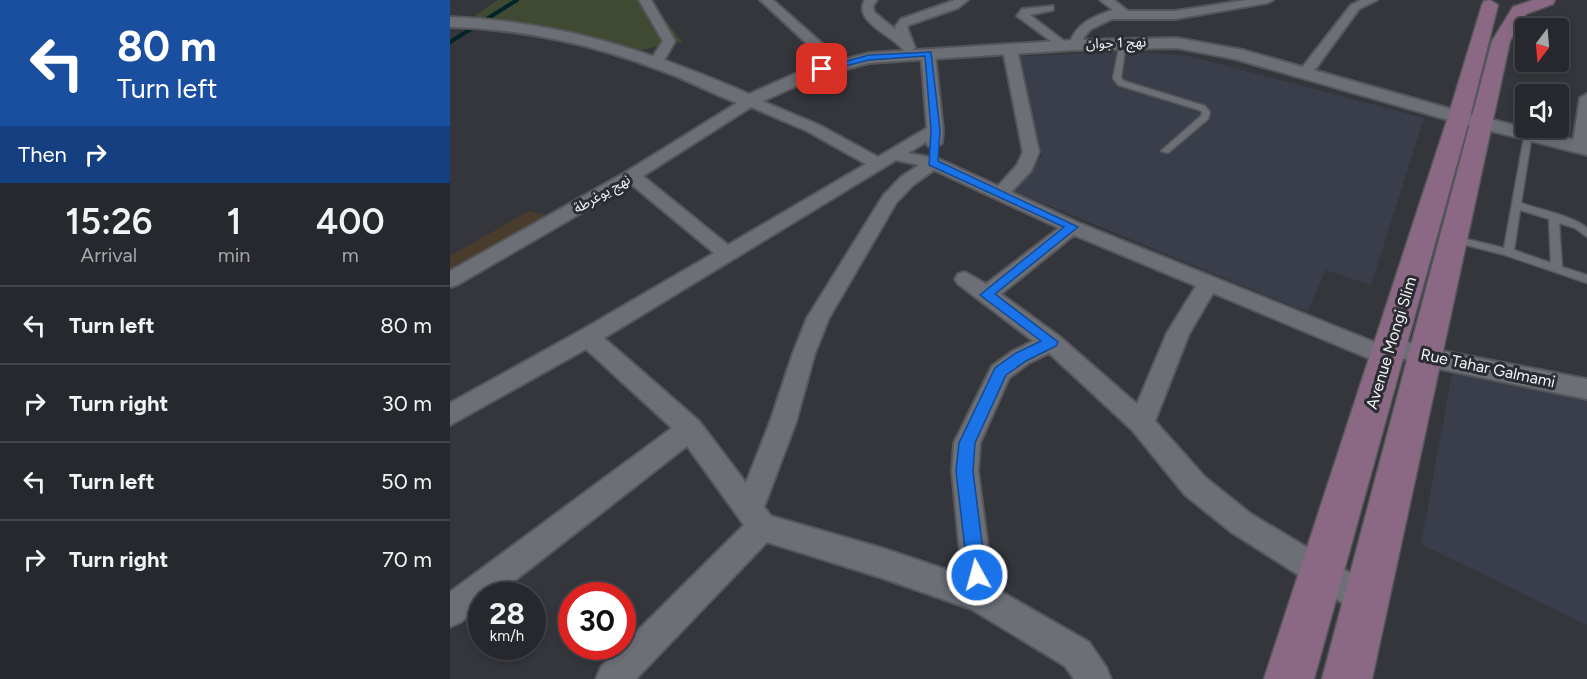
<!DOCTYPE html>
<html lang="en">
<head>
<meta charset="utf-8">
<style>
  body { margin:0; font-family:Figtree,"Noto Sans Arabic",sans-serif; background:#2f3035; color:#f1f3f6; height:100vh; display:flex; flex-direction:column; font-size:22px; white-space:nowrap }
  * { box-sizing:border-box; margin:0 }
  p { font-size:20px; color:#a4a6aa }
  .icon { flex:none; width:33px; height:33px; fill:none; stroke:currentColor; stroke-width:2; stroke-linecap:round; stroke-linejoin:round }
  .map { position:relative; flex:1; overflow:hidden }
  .drawer { display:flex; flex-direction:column; background:#27282d; width:450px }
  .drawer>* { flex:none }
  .banner { background:#1a4fa0; color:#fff; overflow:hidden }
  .needle { width:39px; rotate:196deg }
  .fabs { position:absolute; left:1065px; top:18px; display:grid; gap:12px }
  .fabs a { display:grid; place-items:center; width:54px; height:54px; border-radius:6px; background:#27282d; box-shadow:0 3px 9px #0003,0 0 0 2px #434449; font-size:30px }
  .speed { position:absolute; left:18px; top:582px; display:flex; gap:12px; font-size:30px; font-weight:700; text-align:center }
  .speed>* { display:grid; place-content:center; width:78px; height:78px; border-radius:50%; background:#27282d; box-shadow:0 3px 9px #0003,0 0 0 2px #434449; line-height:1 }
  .speed small { font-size:15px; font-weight:400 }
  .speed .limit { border:9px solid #d22; background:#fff; color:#111 }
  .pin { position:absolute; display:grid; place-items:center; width:51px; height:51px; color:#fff; margin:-26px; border-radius:12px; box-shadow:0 3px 9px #0006 }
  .me { position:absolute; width:66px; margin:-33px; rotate:353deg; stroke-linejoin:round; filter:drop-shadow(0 0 4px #0008) }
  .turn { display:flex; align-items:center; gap:21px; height:126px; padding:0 18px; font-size:27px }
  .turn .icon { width:78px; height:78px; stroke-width:2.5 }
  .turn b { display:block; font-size:42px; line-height:51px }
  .then { display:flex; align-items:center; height:57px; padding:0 18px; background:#0003; gap:12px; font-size:22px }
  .eta { display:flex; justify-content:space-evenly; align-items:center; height:102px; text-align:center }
  .eta b { font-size:36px; font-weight:600; line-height:42px }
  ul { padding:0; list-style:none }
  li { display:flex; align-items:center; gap:18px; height:78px; padding:0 18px; border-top:2px solid #434449 }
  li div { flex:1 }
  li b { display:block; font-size:22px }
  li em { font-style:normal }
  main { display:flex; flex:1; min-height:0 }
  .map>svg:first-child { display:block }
</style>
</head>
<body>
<main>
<section class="drawer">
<div class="banner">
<div class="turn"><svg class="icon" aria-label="left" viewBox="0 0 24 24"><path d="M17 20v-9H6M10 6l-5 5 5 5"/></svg><div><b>80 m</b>Turn left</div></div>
<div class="then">Then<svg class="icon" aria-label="right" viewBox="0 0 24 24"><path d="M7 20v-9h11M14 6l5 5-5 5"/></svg></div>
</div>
<div class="eta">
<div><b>15:26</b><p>Arrival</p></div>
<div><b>1</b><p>min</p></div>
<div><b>400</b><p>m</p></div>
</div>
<ul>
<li><svg class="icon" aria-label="left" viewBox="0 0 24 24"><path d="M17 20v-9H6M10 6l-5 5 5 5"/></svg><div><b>Turn left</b></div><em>80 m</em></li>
<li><svg class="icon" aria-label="right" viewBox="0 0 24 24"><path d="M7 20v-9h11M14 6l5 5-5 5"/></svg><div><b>Turn right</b></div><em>30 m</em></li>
<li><svg class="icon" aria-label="left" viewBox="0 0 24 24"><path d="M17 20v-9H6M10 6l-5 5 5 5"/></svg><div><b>Turn left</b></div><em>50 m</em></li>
<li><svg class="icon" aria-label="right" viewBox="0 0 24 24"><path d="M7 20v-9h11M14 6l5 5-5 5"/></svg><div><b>Turn right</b></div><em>70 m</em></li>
</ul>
</section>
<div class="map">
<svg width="1137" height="679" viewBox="0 0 1137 679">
  <rect width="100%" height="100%" fill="#34363c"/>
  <polygon fill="#493c2d" points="79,211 105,218 0,280 0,256"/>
  <g fill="#393e4a">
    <polygon points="675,51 739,56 974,118 921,285 876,270 857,312 554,187 593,156 561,57"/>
    <polygon points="1002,373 1137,400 1137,625 971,544"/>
  </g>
  <polygon fill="#404a33" points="48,0 200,0 232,42 190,50 74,22 20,19"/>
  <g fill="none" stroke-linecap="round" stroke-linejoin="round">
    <polyline stroke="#00232a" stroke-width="4" points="0,42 67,0"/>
    <defs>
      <g id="service">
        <polygon points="673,41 676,43 671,78 674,81 755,106 760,112 758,119 718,153 711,151 751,116 752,112 749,110 668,85 663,78 670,43"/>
        <path d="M1075,132L1082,134L1071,203C1088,209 1126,217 1137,228V237L1125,228L1109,223L1112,267L1137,275V283L1055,255L1000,241L999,239L1004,236L1054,248ZM1070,210L1099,219L1101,263L1064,250Z"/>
      </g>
      <g id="minor">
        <polygon points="189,0 201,0 225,41 212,64 202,64 200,61 213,41"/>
        <polygon points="310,0 323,0 392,61 394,64 392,67 382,67"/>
        <path d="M415,0H427L423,6L424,12L446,30L445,27L451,19L505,0H518L508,8L459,25L457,27L465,48L459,52L454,51C445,36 402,22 415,0Z"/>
        <path d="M650,0H664L678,11H725L796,0H823L817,3L725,19H662L641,29L634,37L630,48L625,49L619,46L613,50L567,16L572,9L603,6V10L580,15L619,45C626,23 643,17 663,10Z"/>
        <polygon points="911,0 927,0 909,9 861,75 851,75 849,72 851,69 901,5"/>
        <path d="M560,46L567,50L589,152L581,171L561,192L629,223L929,344L932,339L940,337L977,348L1137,379V399L976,366L948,357L945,363L937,366L763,293L739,334L705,421L755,477L801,514L927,589L932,600L927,611L916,616L905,611L781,532L735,495L682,430L599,353L579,363L559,378L530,443L528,471L543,587L639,642L656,667L661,679H624L615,666L521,609L432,578L317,542L186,679H146L151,667L294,525L237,446L45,596H32V606L11,622L0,627V592L222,428L136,349L0,425V403L130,331L264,253L181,184L7,285L0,287V271L176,172L295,98H305L369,125L428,157L477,128L471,54L478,50L485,54L493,130L492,143L484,148L478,146L476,142L458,153L489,159L548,186L567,165L573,152L553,50ZM301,107L357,131L416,164L278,245L193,176ZM446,160L469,165L451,177L433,196L357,318L343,353L320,422L296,483L249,421L154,338ZM484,170L609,228L536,284L515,272L508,274L505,279L508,284L583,341L563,351L542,366L504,443L502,471L512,575L432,548L321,516L314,507L346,422L365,353L379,318L446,203L463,185ZM624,235L746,286L717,333L687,404L609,336L551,294Z"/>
        <polygon points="1137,94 1137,149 1130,152 1122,147 1130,98"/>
      </g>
      <path id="tertiary" d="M0,17C108,21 201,51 299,94L351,71L419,53L625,40L727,38L793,50L1015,113L1137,143V155L1002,121L785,59L727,48L625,50L419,63L364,78L300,107C271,99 243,82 215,72C144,45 76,29 0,27Z"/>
      <g id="secondary">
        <polygon points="1040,0 1048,5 1020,117 864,679 814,679 998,117 1032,5 1034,1"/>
        <polygon points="1083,0 1105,0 1103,4 1076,14 1060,41 922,679 872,679 1042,41 1063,7"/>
      </g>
    </defs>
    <use href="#service" stroke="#54565a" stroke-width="3"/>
    <use href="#minor" stroke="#54565a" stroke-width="4"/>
    <use href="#tertiary" stroke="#54565a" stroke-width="4"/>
    <use href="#secondary" stroke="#54565a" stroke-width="3"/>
    <use href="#service" fill="#6c6f76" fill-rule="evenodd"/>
    <use href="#minor" fill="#6c6f76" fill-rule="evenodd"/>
    <use href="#tertiary" fill="#6c6f76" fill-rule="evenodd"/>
    <use href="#secondary" fill="#8b6884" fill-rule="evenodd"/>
  </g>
  <polygon fill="#1a73e8" stroke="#114b97" stroke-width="1.5" points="481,52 490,130 488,161 628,227 545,294 608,342 606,346 576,361 556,375 525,443 523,471 536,575 533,582 527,584 520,582 518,575 506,471 509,443 545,368 566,353 591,341 530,295 614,227 479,165 481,130 475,56 419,60 372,72 367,69 419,55"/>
  <g text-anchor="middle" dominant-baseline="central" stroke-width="6" stroke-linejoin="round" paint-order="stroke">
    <g font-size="14" fill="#f2f4f8" stroke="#2a2c32">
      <text transform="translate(666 43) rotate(-2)">نهج 1 جوان</text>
      <text transform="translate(152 194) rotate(-30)">نهج يوغرطة</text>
    </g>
    <g font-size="16" fill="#f2f4f8" stroke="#2a2c32">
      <text transform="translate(941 343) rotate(-73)">Avenue Mongi Slim</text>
      <text transform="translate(1038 368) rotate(12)">Rue Tahar Galmami</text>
    </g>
  </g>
</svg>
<div class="fabs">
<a><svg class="needle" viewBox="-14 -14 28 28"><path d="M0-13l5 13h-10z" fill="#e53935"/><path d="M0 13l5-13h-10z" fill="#a4a6aa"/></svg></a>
<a><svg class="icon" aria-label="sound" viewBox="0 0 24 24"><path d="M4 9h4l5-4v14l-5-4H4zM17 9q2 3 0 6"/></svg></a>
</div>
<div class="speed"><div>28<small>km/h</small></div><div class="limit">30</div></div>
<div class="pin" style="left:372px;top:69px;background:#d93025"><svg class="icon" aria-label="arrive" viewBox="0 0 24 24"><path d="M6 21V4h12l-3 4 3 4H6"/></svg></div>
<svg class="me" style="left:527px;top:575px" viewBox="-20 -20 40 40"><circle r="17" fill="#1a73e8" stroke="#fff" stroke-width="3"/><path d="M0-11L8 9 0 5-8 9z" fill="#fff"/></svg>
</div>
</main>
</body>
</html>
